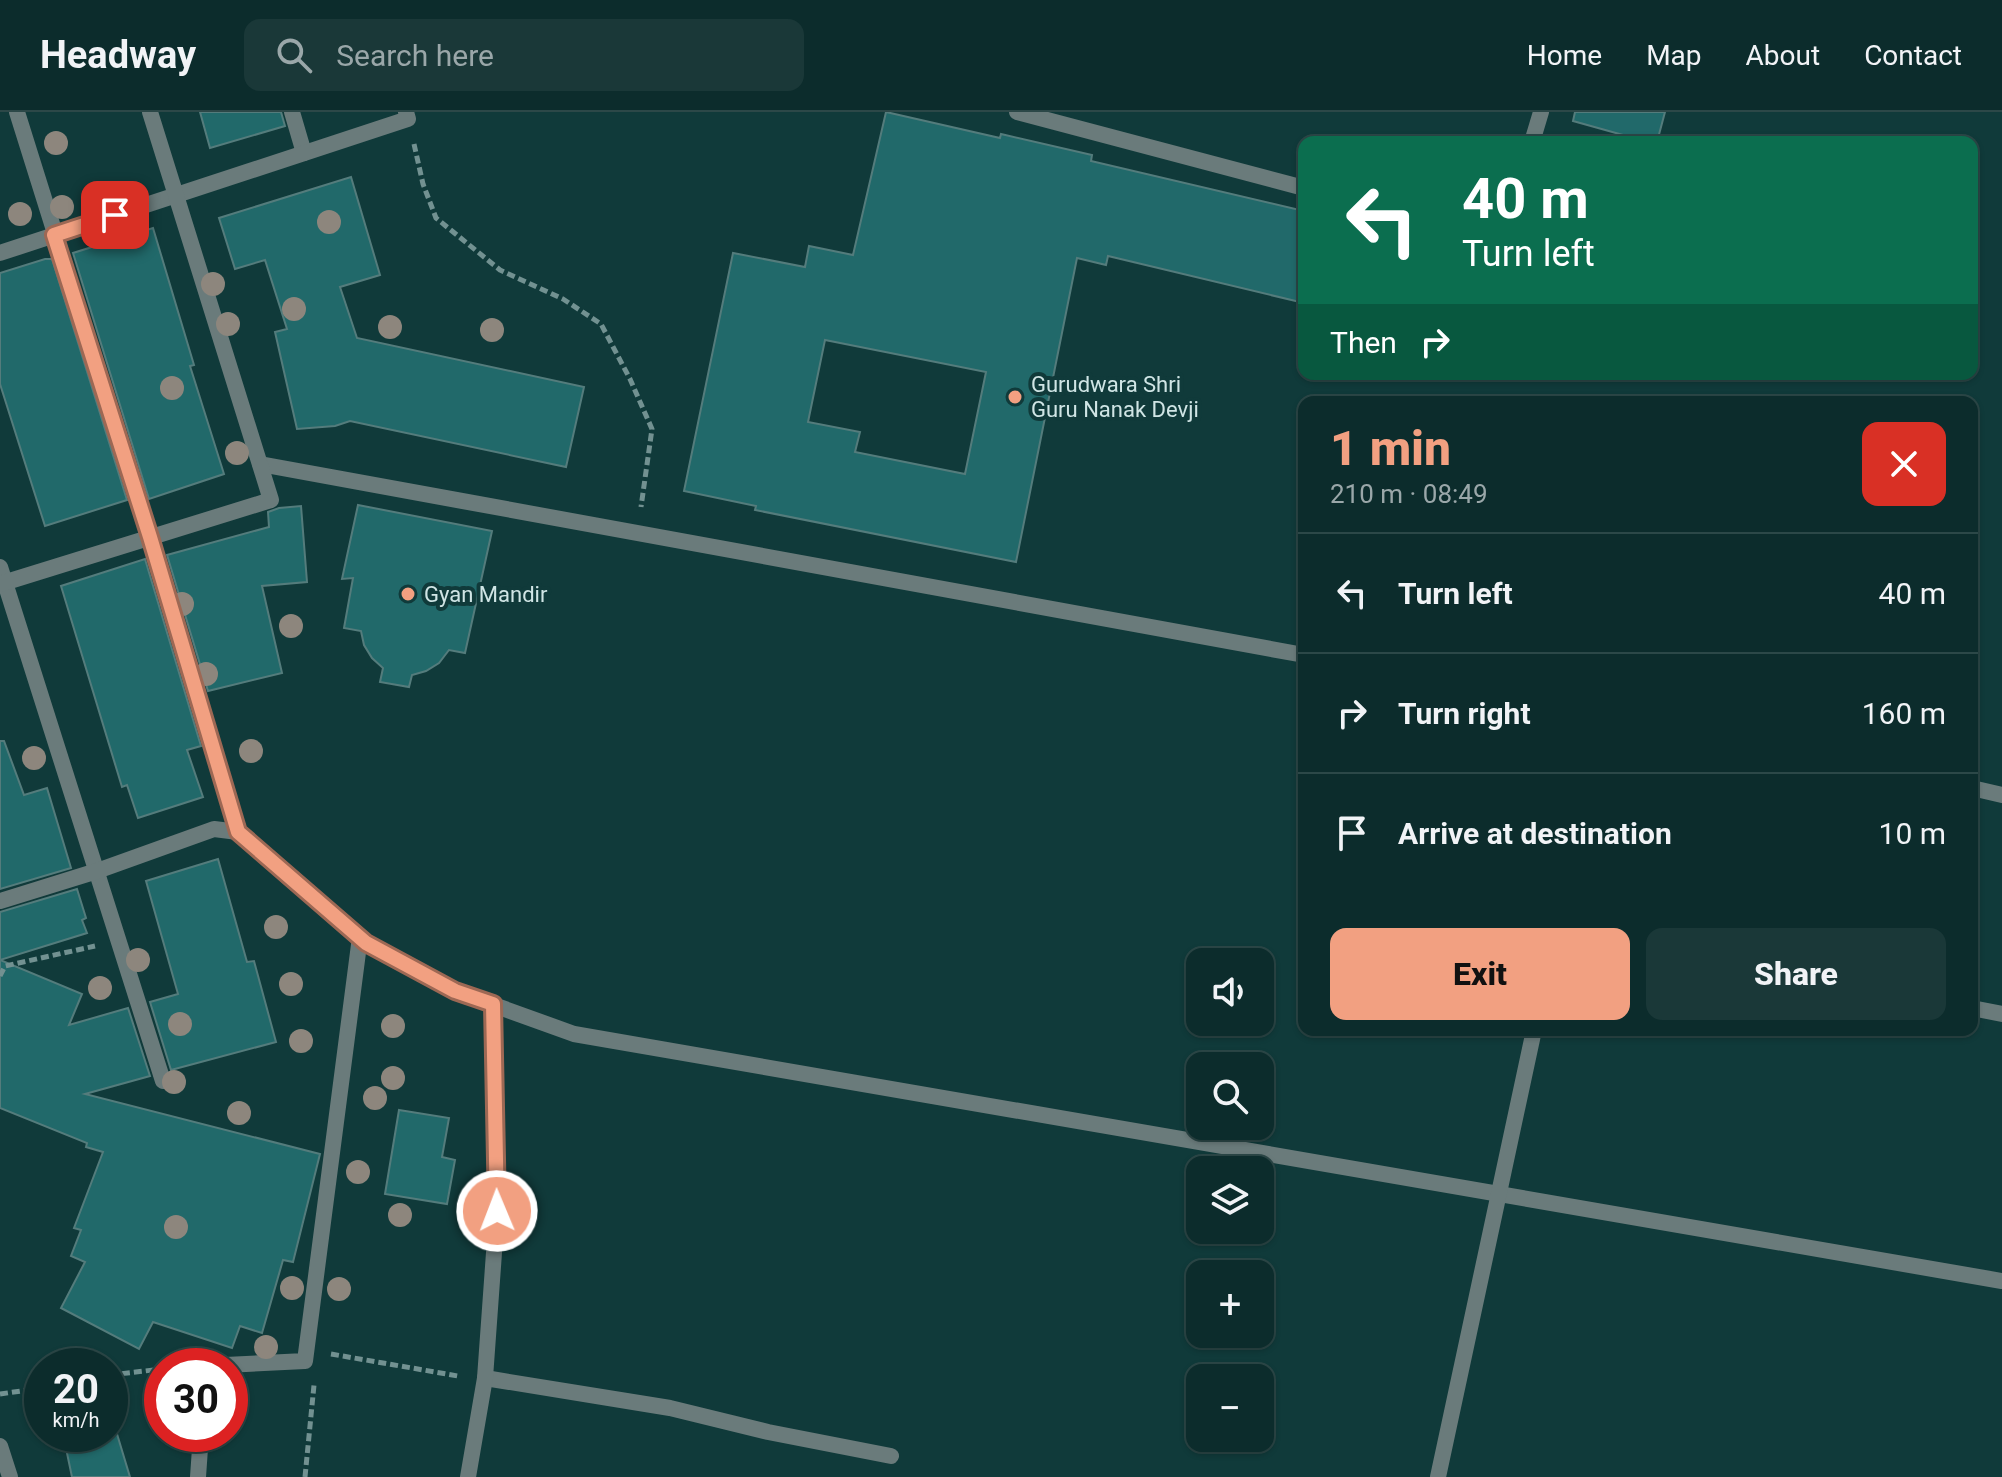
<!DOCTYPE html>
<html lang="en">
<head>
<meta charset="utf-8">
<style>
  body { margin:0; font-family:Roboto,sans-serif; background:#1a3838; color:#f1f3f6; height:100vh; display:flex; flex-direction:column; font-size:30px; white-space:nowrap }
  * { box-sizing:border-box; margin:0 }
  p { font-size:26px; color:#9aa7a9 }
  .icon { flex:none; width:44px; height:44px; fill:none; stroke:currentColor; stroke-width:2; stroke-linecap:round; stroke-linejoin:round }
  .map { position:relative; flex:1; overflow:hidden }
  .side { position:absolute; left:1298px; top:284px; width:680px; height:640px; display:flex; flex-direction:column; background:#0c2c2c; border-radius:16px; box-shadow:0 2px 6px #0004,0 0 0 2px #2c4848 }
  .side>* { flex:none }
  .banner { position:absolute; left:1298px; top:24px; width:680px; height:244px; border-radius:16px; box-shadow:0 2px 6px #0004,0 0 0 2px #2c4848; background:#0b6e4f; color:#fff; overflow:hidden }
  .controls { position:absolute; left:1186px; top:836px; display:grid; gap:16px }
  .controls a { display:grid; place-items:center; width:88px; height:88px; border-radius:16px; background:#0c2c2c; box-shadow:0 2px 6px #0004,0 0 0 2px #2c4848; font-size:40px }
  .speed { position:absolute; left:24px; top:1236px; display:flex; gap:16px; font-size:40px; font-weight:700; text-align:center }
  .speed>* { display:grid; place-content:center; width:104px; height:104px; border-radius:50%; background:#0c2c2c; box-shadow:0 2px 6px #0004,0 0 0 2px #2c4848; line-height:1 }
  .speed small { font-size:20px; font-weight:400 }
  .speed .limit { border:12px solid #d22; background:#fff; color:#111 }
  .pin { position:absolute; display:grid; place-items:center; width:68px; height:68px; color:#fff; margin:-34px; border-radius:16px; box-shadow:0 4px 12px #0006 }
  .me { position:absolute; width:88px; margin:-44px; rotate:359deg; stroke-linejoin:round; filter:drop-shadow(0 0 6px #0008) }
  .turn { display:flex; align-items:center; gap:28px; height:168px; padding:0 32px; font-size:36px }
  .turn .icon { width:104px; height:104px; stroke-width:2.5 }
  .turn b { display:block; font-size:56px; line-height:68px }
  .then { display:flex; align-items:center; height:76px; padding:0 32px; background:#0003; gap:16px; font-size:30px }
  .round { display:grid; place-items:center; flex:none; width:84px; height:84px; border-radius:16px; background:#1a3838 }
  .headline { display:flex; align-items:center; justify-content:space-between; height:136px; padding:0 32px }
  h1 { font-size:48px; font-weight:800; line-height:60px; color:#f2a081 }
  .cta { display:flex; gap:16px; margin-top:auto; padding:16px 32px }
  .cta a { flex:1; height:92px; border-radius:16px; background:#f2a081; color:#111; font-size:32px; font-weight:800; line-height:92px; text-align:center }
  .cta a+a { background:#1a3838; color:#f1f3f6 }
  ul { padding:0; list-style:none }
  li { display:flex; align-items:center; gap:24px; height:120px; padding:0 32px; border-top:2px solid #2c4848 }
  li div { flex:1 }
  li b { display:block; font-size:30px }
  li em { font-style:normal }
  header { display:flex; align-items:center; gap:48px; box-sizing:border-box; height:112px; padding:0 40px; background:#0c2c2c; border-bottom:2px solid #2c4848 }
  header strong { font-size:38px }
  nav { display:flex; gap:44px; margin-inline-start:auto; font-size:28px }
  .search { width:560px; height:72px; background:#1a3838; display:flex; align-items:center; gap:20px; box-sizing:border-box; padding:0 28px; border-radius:16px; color:#9aa7a9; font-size:30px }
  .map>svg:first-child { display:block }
</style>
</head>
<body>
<header>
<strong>Headway</strong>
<div class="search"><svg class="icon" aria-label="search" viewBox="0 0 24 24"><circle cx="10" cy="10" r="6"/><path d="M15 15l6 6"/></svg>Search here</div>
<nav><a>Home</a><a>Map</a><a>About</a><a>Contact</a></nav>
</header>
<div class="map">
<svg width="2002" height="1365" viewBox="0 0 2002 1365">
  <rect width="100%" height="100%" fill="#103a3a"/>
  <g fill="#21696a" stroke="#547c7c" stroke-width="2" fill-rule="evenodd">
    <polygon points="200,0 281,0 285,14 210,36"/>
    <path d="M886,0L1000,26L1001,22L1092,43L1091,49L1304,99V191L1108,144L1106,153L1077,146L1016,450L755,398L756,394L684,379L733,141L805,155L809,134L853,143ZM825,228L986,260L965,362L855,340L860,320L808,310Z"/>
    <polygon points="1575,0 1665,0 1657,30 1648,30 1573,9"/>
    <polygon points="351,65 380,163 340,175 357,226 584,275 566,355 350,309 335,314 297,317 275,220 287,217 265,148 235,157 219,106"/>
    <polygon points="153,116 194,253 190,254 224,362 149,387 73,141"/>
    <polygon points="45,147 52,147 127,388 45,414 0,272 0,161"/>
    <polygon points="358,393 492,419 465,541 449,538 439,551 426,559 412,563 409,575 380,570 383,556 372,546 364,533 361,519 344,516 353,466 342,467"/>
    <polygon points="301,394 307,470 262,474 282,561 208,579 167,443 269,415 268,400 279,396"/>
    <polygon points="145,447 201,634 187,638 203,685 138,706 127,673 122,675 61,474"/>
    <polygon points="0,629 4,629 24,683 47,676 71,756 0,777"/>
    <polygon points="218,747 247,850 254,849 276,930 171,958 150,890 178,882 146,769"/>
    <polygon points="77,777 86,806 82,808 87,821 0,848 0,800"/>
    <polygon points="0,848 82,882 69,913 128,896 150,964 85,982 320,1042 293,1150 283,1148 262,1221 240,1214 232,1236 153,1210 139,1237 61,1196 85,1150 71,1144 81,1118 74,1116 103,1040 86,1035 87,1031 0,996"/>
    <polygon points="399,998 449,1006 442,1045 455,1048 447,1092 385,1082"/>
    <polygon points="63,1322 117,1322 130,1365 72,1365"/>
  </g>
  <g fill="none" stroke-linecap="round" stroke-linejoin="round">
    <g stroke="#729191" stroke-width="5" stroke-dasharray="8 4" stroke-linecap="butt">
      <polyline points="414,32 423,72 436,106 500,158 563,187 601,212 630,267 652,317 641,395"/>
      <polyline points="0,864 5,854 95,834"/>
      <polyline points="331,1242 458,1264"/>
      <polyline points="110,1263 162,1257"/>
      <polyline points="0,1282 42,1276"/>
      <polyline points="305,1365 314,1273"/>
    </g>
    <g stroke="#6a7b7b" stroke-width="16">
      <polyline points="17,0 150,425 238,720"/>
      <polyline points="292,0 304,41"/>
    </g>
    <g stroke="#6a7b7b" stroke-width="16">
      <polyline points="1017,0 1304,76"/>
      <polyline points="1532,30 1541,0"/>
      <polyline points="0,141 408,7 406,0"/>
      <polyline points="260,352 1304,543"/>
      <polyline points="0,455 163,969"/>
      <polyline points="0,472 271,388 150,0"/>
      <polyline points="1972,676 2002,683"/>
      <polyline points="0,789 97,759 214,717 238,720 366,831 455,879 574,922 2002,1169"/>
      <polyline points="1972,896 2002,902"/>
      <polyline points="205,1254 305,1249 360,825"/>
      <polyline points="485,1266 670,1296 768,1320 891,1344"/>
      <polyline points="0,1334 10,1365"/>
      <polyline points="198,1365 201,1322"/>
      <polyline points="468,1365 485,1266 497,1099 493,892"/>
      <polyline points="1438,1365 1534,918"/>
    </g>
  </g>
  <g fill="#8d867d">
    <circle cx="56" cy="31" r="12"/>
    <circle cx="62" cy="95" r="12"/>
    <circle cx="20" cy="102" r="12"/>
    <circle cx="329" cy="110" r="12"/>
    <circle cx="213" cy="172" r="12"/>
    <circle cx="294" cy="197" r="12"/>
    <circle cx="228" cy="212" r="12"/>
    <circle cx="390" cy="215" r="12"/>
    <circle cx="492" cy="218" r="12"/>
    <circle cx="172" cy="276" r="12"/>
    <circle cx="237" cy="341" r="12"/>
    <circle cx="182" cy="492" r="12"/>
    <circle cx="291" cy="514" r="12"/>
    <circle cx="206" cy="562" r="12"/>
    <circle cx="251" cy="639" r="12"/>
    <circle cx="34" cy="646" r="12"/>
    <circle cx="276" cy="815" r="12"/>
    <circle cx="138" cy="848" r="12"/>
    <circle cx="291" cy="872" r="12"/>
    <circle cx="100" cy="876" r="12"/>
    <circle cx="180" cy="912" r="12"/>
    <circle cx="393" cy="914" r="12"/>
    <circle cx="301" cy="929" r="12"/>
    <circle cx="393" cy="966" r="12"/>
    <circle cx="174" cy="970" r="12"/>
    <circle cx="375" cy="986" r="12"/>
    <circle cx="239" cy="1001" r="12"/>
    <circle cx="358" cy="1060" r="12"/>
    <circle cx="400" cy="1103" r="12"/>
    <circle cx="176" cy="1115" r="12"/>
    <circle cx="292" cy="1176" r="12"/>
    <circle cx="339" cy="1177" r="12"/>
    <circle cx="266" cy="1235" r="12"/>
  </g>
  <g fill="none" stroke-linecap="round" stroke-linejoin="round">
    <defs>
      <polyline id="route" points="115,103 54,123 150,425 238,720 366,831 455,879 493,892 497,1099"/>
    </defs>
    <use href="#route" stroke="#9d6854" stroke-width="20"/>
    <use href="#route" stroke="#f2a081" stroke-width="14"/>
  </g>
  <g fill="#f2a081" stroke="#103a3a" stroke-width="3">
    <circle cx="1015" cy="285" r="8"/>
    <circle cx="408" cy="482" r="8"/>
  </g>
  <g text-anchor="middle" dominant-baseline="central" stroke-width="8" stroke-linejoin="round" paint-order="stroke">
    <g font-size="22" fill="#d0e5e5" stroke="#103a3a" text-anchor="start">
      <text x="1031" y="272">Gurudwara Shri<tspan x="1031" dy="25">Guru Nanak Devji</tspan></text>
      <text x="424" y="482">Gyan Mandir</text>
    </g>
  </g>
</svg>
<div class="controls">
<a><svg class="icon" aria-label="sound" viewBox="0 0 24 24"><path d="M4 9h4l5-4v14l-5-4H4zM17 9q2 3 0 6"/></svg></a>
<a><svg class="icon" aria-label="search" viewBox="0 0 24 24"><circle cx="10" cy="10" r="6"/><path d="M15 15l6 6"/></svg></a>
<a><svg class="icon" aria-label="layers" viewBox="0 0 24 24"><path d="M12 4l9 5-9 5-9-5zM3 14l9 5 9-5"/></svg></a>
<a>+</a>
<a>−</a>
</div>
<div class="speed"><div>20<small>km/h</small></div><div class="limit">30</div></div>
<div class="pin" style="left:115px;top:103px;background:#d93025"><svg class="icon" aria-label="arrive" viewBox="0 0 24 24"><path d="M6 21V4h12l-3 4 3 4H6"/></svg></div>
<svg class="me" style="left:497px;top:1099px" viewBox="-20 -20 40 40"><circle r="17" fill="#f2a081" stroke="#fff" stroke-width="3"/><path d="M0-11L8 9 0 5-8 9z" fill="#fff"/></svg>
<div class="banner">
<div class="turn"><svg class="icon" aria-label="left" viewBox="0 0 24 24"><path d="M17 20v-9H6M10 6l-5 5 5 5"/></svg><div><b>40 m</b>Turn left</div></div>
<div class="then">Then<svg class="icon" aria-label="right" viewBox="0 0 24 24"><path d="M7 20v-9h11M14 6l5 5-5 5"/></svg></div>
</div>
<section class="side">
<div class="headline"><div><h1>1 min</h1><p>210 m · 08:49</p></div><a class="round" style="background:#d93025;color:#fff"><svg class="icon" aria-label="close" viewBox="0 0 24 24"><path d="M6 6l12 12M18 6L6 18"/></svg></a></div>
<ul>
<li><svg class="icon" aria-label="left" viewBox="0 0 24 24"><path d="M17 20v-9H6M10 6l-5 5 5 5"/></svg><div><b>Turn left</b></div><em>40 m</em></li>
<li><svg class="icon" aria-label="right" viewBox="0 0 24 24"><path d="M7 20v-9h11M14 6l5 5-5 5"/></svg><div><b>Turn right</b></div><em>160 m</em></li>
<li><svg class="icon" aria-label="arrive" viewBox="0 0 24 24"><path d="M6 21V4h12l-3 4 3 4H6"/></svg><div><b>Arrive at destination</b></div><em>10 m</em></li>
</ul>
<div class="cta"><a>Exit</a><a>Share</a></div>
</section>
</div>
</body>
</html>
